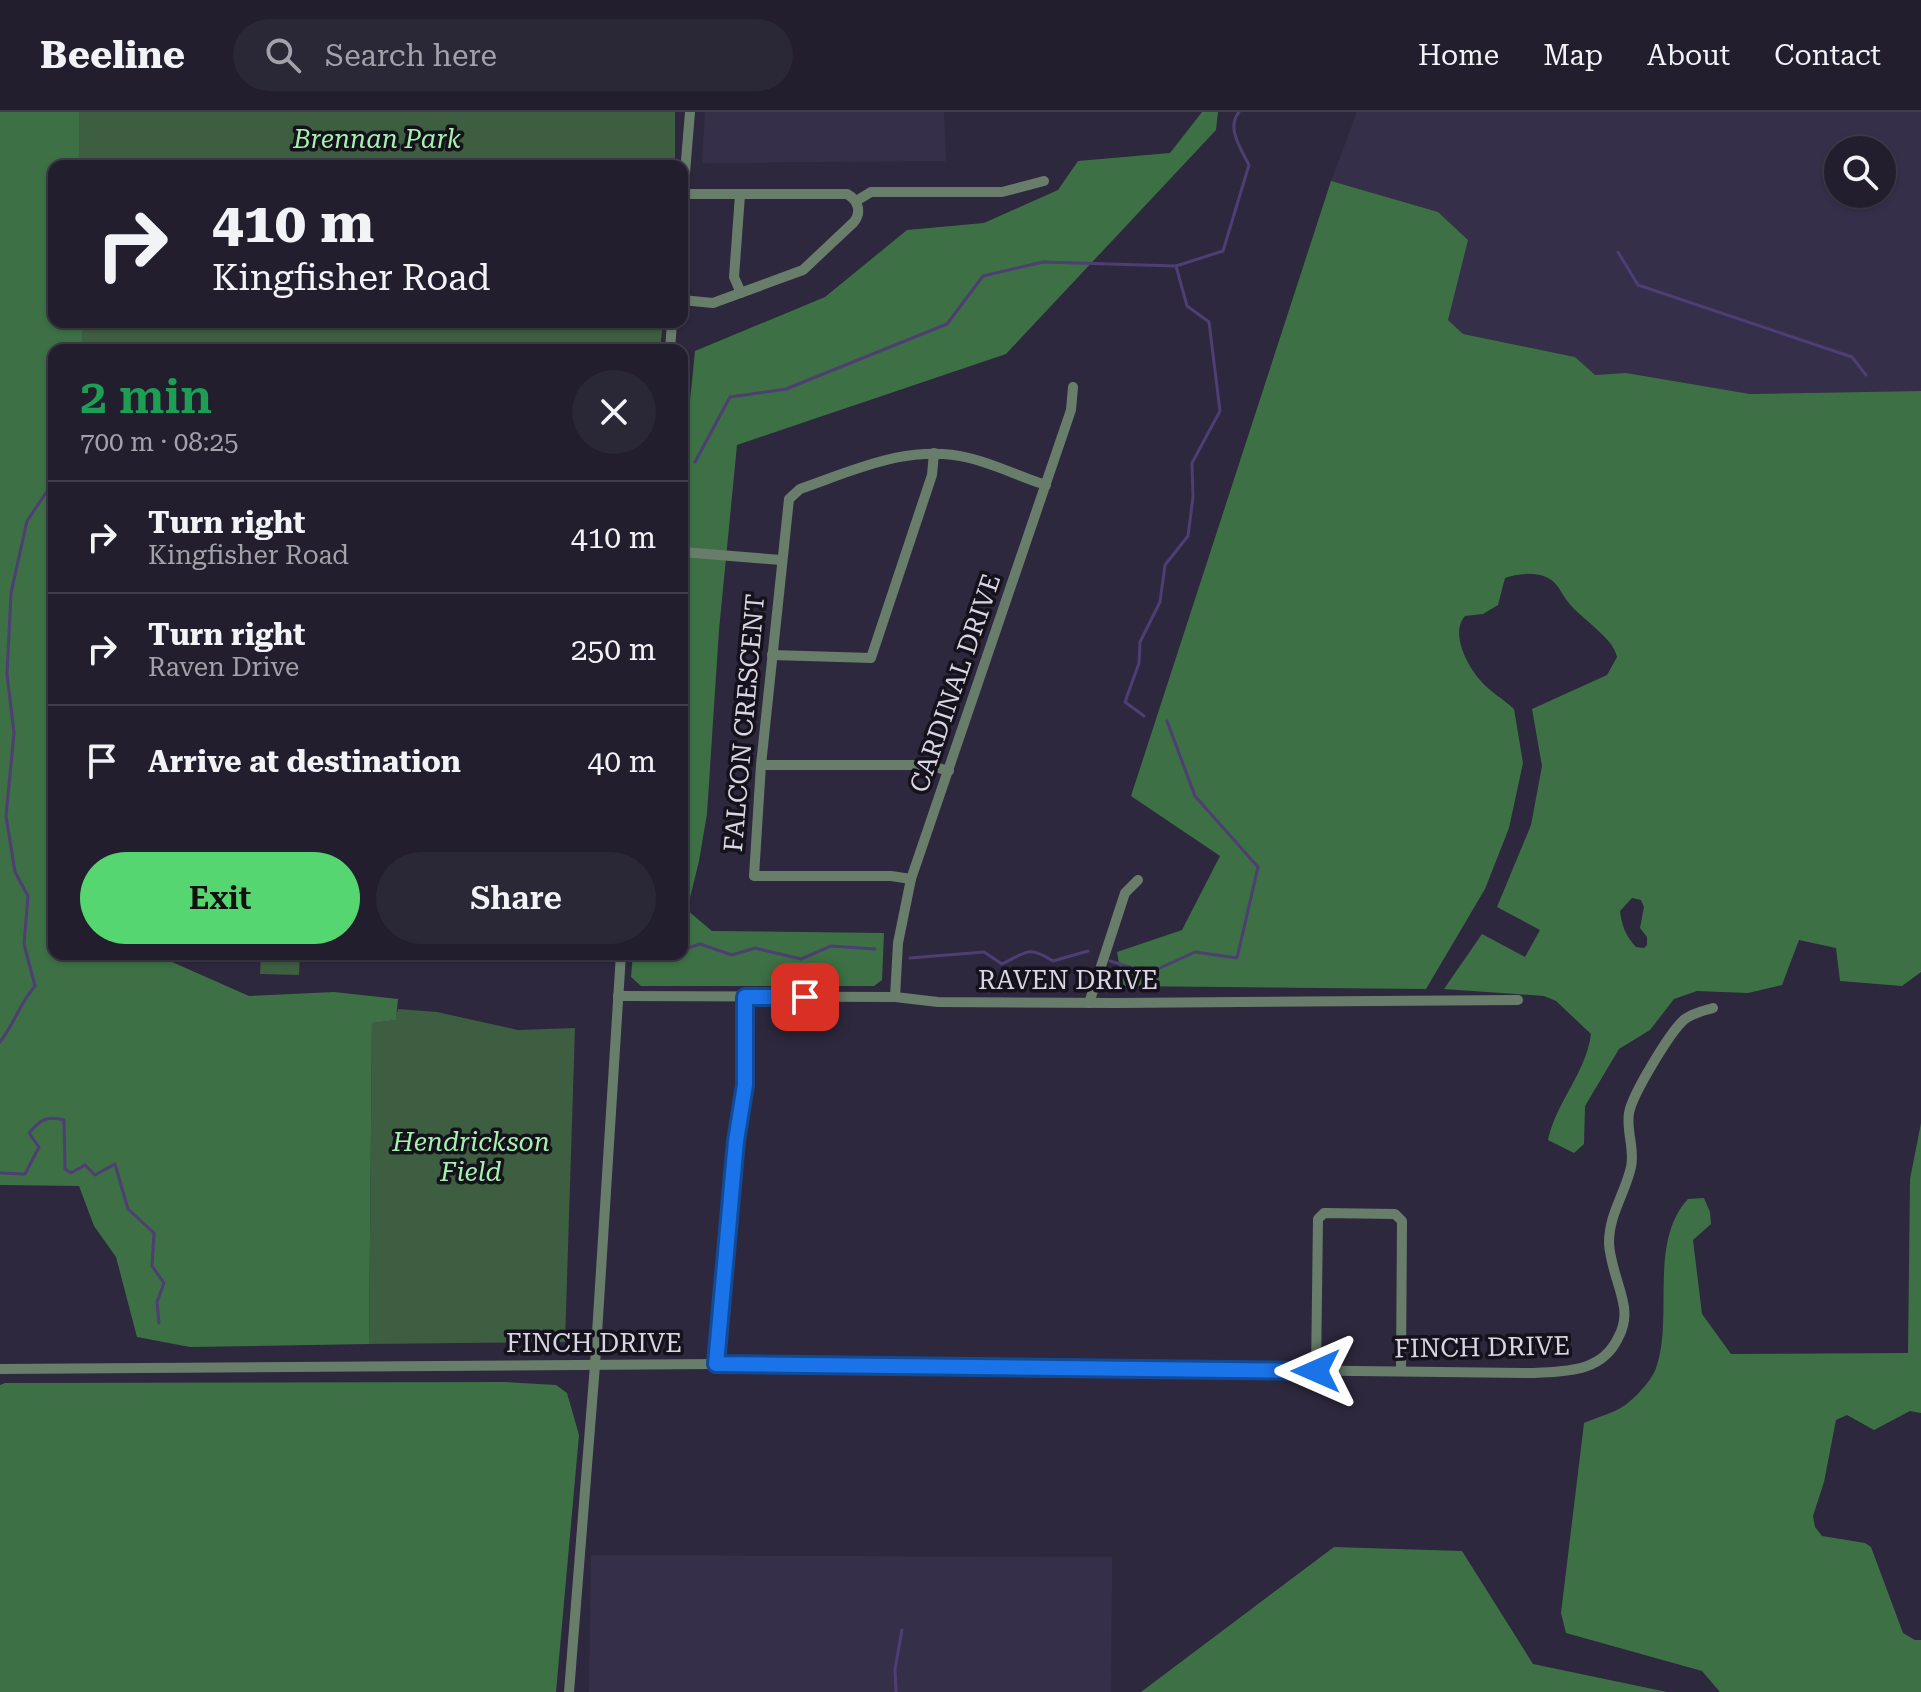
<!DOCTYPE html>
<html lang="en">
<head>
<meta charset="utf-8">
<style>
  body { margin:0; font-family:"Roboto Serif",serif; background:#2a2736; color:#f1f3f6; height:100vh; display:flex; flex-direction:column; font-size:30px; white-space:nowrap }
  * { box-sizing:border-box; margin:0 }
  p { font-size:26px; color:#a2a2aa }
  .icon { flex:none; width:44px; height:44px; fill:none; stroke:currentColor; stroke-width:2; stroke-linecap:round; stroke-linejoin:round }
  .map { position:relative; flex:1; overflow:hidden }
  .side { position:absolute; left:48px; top:232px; width:640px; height:616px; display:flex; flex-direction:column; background:#221e2e; border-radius:16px; box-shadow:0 2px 6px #0004,0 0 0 2px #3f3c4a }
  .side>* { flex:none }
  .guide { position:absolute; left:48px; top:48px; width:640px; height:168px; border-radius:16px; box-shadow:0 2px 6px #0004,0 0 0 2px #3f3c4a; background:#221e2e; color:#f1f3f6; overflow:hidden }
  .fabs { position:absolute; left:1824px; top:24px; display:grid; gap:16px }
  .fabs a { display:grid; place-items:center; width:72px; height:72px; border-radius:50%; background:#221e2e; box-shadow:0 2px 6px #0004,0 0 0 2px #3f3c4a; font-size:40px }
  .pin { position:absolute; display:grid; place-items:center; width:68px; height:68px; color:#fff; margin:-34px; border-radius:16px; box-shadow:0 4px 12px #0006 }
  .me { position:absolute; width:88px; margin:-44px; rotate:270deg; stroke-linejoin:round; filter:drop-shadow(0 0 6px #0008) }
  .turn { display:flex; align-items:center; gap:28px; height:168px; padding:0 32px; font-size:36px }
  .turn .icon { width:104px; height:104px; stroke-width:2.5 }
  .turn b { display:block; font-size:56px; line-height:68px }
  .round { display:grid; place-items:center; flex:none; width:84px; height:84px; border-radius:42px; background:#2a2736 }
  .headline { display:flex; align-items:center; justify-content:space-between; height:136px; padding:0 32px }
  h1 { font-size:48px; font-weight:600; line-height:60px; color:#1e9e55 }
  .action { display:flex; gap:16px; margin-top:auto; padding:16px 32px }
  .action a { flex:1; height:92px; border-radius:48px; background:#56d671; color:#111; font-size:32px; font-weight:600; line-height:92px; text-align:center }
  .action a+a { background:#2a2736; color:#f1f3f6 }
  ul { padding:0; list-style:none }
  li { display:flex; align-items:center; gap:24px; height:112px; padding:0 32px; border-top:2px solid #3f3c4a }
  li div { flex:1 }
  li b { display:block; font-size:30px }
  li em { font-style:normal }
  header { display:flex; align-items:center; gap:48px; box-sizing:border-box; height:112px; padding:0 40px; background:#221e2e; border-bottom:2px solid #3f3c4a }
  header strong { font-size:38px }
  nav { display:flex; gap:44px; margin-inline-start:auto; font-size:28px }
  .search { width:560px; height:72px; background:#2a2736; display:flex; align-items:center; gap:20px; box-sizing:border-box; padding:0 28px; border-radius:44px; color:#a2a2aa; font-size:30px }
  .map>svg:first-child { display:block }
</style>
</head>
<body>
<header>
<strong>Beeline</strong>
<div class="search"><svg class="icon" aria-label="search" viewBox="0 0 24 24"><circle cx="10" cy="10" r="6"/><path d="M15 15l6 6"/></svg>Search here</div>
<nav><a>Home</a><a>Map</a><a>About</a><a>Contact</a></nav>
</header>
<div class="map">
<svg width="1921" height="1580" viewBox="0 0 1921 1580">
  <rect width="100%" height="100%" fill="#2d283d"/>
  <g fill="#362f4a" fill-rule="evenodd">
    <polygon points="705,0 944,0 946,49 702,51"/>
    <path d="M1357,0H1921V279L1750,282L1626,261L1594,263L1575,245L1462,222L1448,208L1331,69ZM1838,38H1882V82H1838Z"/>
    <polygon points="591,1443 1112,1445 1111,1580 589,1580"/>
  </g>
  <g fill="#3d5e41">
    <rect x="79" y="0" width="596" height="54"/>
    <polygon points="82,210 663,210 660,238 82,238"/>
    <polygon points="261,842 300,842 299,863 260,862"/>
    <polygon points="398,897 437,900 518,918 575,916 565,1230 369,1232 372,911 395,908"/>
  </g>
  <g fill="#3d7045" fill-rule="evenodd">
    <polygon points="0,0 79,0 79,54 54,54 54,210 82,210 82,238 54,238 54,842 154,842 249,884 334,880 398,887 396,908 372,911 369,1232 190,1235 137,1225 116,1145 94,1114 79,1074 0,1073"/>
    <polygon points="1202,0 1218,0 1216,18 1006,242 737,333 719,518 707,702 699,749 687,798 712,819 884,821 882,868 874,874 641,874 631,865 633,842 682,842 682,367 695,239 825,185 907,118 984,111 1058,78 1078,49 1170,41"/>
    <path d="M1331,69L1438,100L1468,128L1448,208L1463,222L1575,245L1595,263L1626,261L1750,282L1921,279V860L1902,874L1840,869L1836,836L1799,828L1782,873L1748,881L1697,879L1674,887L1650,918L1619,937L1585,994L1584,1032L1574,1041L1548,1028C1556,990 1586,961 1591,922L1556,889L1544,884L1444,877L1482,822L1525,845L1540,818L1497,795L1531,713L1542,654L1532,597L1607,563L1617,545C1614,526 1581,507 1568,490C1561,481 1558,471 1548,466C1537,460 1517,461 1505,466L1498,493L1483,502L1465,504C1450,521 1467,553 1480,568C1489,579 1503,587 1514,597L1523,651L1509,716L1485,777L1426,877L1123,874L1117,840L1182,818L1220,744L1131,684ZM1632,786L1641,788L1644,795L1640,816L1647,825V833L1644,836L1636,835C1626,824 1622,815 1620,799Z"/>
    <path d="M1921,1011V1301L1910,1299L1874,1318L1847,1303L1836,1308L1824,1370L1813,1404L1815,1415L1822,1424L1865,1431L1871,1435L1903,1521L1915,1528H1921V1580H1720L1702,1559L1566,1521L1561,1501L1584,1311C1598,1305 1618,1300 1629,1290C1638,1283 1653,1266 1656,1256C1674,1207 1648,1130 1688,1087L1704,1086L1710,1100L1711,1112L1693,1128L1702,1202L1731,1242L1908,1241L1910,1067Z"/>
    <polygon points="504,1270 556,1273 567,1281 579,1323 556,1580 0,1580 0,1273 5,1271"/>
    <polygon points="1334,1435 1462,1439 1533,1552 1667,1580 1141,1580"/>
  </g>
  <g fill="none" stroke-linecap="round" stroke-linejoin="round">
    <g stroke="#4e3e73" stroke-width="3">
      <polyline points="1618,140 1638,173 1852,245 1866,263"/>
      <path d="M695,350L730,285L786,277L947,212L983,164L1043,150L1176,154L1223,139L1249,53C1241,37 1226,16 1239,0"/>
      <polyline points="1144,604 1125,590 1139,551 1140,530 1160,490 1165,453 1188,424 1193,385 1192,351 1220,299 1209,210 1187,194 1176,154"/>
      <polyline points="682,838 700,832 732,843 755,836 801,847 831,834 875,837"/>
      <path d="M910,846L984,840L1002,852C1027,840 1028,833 1053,849L1088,839"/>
      <polyline points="1110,849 1149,861 1195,840 1237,846 1258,755 1195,684 1167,609"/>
      <path d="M0,930C14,912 20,891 35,874L24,832L28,784L15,760L6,704L14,621L7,562L11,481L27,409L54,369"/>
      <path d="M0,1061L25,1062L39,1035L29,1021C40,1008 47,1003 64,1008L65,1057L71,1061L85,1053L95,1063L115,1052L128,1097L154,1121L152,1154L164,1171L157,1190L159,1211"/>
      <polyline points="896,1580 895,1557 902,1518"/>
    </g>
    <g stroke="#687e6a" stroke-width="10">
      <polyline points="740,83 734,165 741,181"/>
      <polyline points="856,89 871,80 1002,80 1044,69"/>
      <polyline points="682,97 690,0"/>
      <path d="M682,188L713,191L803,158L854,110C862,100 858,88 847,82H683"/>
      <polyline points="670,238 672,210"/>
      <polyline points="682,440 781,448"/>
      <polyline points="772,543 871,546 932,363 934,341"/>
      <polyline points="761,653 928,653 949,659"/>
      <path d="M911,767L891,764H754L761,653L789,387L800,377C855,358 910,331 969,346C995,352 1020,365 1046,373"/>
      <polyline points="618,884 895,885 938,890 1116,891 1518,888"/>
      <polyline points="895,885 898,831 911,767 1071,298 1073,275"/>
      <polyline points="1089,891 1125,781 1138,768"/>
      <polyline points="716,1252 735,1037 745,973 745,885"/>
      <path d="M0,1257L716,1252L1534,1261C1567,1259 1602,1260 1618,1226C1624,1215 1626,1202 1623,1190C1619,1170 1610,1152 1609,1131C1609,1102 1625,1082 1631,1055C1635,1037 1626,1019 1629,1001C1632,983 1671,918 1685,907C1693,901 1703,899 1713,896"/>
      <polyline points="1316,1259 1318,1107 1324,1101 1395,1102 1402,1109 1401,1259"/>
      <polyline points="569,1580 595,1253 621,842"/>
    </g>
  </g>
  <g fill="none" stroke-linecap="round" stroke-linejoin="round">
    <defs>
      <polyline id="route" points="805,885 745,885 745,973 736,1029 716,1252 1316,1259"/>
    </defs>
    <use href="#route" stroke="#114b97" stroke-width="20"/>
    <use href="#route" stroke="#1a73e8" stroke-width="14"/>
  </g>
  <g text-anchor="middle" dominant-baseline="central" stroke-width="7" stroke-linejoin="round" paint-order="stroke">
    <g font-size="26" font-style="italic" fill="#a5f2af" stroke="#15121c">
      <text x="377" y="27">Brennan Park</text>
      <text x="471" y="1030">Hendrickson<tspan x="471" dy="30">Field</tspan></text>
    </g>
    <g font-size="26" fill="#d9d5e4" stroke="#15121c">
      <text transform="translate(955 571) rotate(-71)">CARDINAL DRIVE</text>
      <text transform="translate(744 611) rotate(-85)">FALCON CRESCENT</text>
      <text x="1068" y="868">RAVEN DRIVE</text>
      <text x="594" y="1231">FINCH DRIVE</text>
      <text transform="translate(1482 1235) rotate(-1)">FINCH DRIVE</text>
    </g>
  </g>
</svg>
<div class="fabs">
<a><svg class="icon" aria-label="search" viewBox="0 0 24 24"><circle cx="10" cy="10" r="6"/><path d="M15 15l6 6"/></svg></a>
</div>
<div class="pin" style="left:805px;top:885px;background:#d93025"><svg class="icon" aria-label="arrive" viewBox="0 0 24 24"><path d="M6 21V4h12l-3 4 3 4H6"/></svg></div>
<svg class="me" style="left:1316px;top:1259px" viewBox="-20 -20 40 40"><path d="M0-17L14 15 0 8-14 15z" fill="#1a73e8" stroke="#fff" stroke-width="4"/></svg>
<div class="guide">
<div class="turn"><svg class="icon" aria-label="right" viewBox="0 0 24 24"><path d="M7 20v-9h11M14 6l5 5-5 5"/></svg><div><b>410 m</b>Kingfisher Road</div></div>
</div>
<section class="side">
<div class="headline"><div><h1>2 min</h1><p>700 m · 08:25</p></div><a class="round"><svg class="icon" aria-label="close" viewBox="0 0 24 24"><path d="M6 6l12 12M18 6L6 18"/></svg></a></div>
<ul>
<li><svg class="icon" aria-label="right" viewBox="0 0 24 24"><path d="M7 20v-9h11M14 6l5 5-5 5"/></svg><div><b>Turn right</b><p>Kingfisher Road</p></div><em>410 m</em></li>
<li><svg class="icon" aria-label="right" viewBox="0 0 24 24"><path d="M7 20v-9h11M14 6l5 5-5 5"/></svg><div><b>Turn right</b><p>Raven Drive</p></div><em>250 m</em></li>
<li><svg class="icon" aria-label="arrive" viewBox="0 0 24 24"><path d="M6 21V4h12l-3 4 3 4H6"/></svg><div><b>Arrive at destination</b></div><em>40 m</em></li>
</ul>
<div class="action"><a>Exit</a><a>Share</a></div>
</section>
</div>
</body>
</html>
